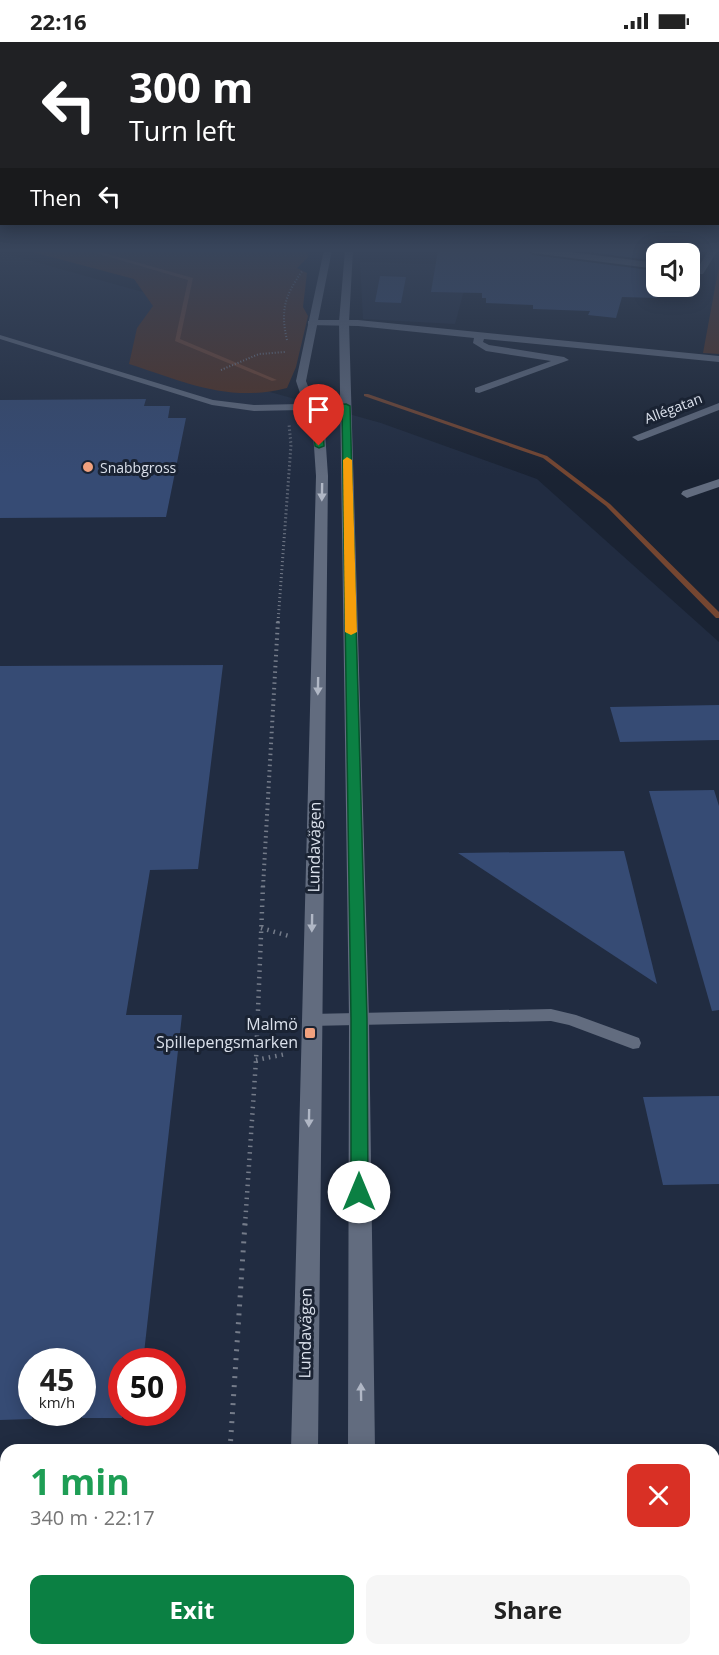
<!DOCTYPE html>
<html lang="en">
<head>
<meta charset="utf-8">
<style>
  body { margin:0; font-family:"Open Sans",sans-serif; background:#f6f6f6; color:#222; height:100vh; display:flex; flex-direction:column; font-size:22px; white-space:nowrap }
  * { box-sizing:border-box; margin:0 }
  p { font-size:20px; color:#767676 }
  .icon { flex:none; width:33px; height:33px; fill:none; stroke:currentColor; stroke-width:2; stroke-linecap:round; stroke-linejoin:round }
  .map { position:relative; flex:1; overflow:hidden }
  .details { position:absolute; left:0px; top:1402px; width:720px; height:212px; display:flex; flex-direction:column; background:#fff; border-radius:18px 18px 0 0; box-shadow:0 3px 15px #0003 }
  .details>* { flex:none }
  .hud { position:absolute; left:0px; top:0px; width:720px; height:183px; box-shadow:0 3px 15px #0003; background:#202124; color:#fff; overflow:hidden }
  .controls { position:absolute; left:646px; top:201px; display:grid; gap:12px }
  .controls a { display:grid; place-items:center; width:54px; height:54px; border-radius:12px; background:#fff; box-shadow:0 3px 15px #0003; font-size:30px }
  .speed { position:absolute; left:18px; top:1306px; display:flex; gap:12px; font-size:30px; font-weight:700; text-align:center }
  .speed>* { display:grid; place-content:center; width:78px; height:78px; border-radius:50%; background:#fff; box-shadow:0 3px 15px #0003; line-height:1 }
  .speed small { font-size:15px; font-weight:400 }
  .speed .limit { border:9px solid #d22; background:#fff; color:#111 }
  .pin { position:absolute; display:grid; place-items:center; width:51px; height:51px; color:#fff; margin:-62px -26px; border-radius:50% 50% 50% 0; rotate:-45deg; box-shadow:0 0 6px #0007 }
  .pin .icon { rotate:45deg }
  .me { position:absolute; width:66px; margin:-33px; rotate:0deg; stroke-linejoin:round; filter:drop-shadow(0 0 4px #0008) }
  .turn { display:flex; align-items:center; gap:21px; height:126px; padding:0 30px; font-size:27px }
  .turn .icon { width:78px; height:78px; stroke-width:2.5 }
  .turn b { display:block; font-size:42px; line-height:51px }
  .then { display:flex; align-items:center; height:57px; padding:0 30px; background:#0003; gap:12px; font-size:22px }
  .round { display:grid; place-items:center; flex:none; width:63px; height:63px; border-radius:12px; background:#f6f6f6 }
  .headline { display:flex; align-items:center; justify-content:space-between; height:102px; padding:0 30px }
  h1 { font-size:36px; font-weight:700; line-height:45px; color:#1e9e55 }
  .button { display:flex; gap:12px; margin-top:auto; padding:12px 30px }
  .button a { flex:1; height:69px; border-radius:12px; background:#0b8043; color:#fff; font-size:24px; font-weight:700; line-height:69px; text-align:center }
  .button a+a { background:#f6f6f6; color:#222 }
  .status { display:flex; justify-content:space-between; align-items:center; height:42px; padding:0 30px; background:#fff; direction:ltr }
  .status svg { height:16px; fill:currentColor }
  .map>svg:first-child { display:block }
</style>
</head>
<body>
<div class="status"><b>22:16</b><svg viewBox="0 0 49 12"><path d="M0 12V9h3v3zM5 12V6h3v6zM10 12V3h3v9zM15 12V0h3v12zM26 1h20v11H26zM47 4h2v5h-2z"/></svg></div>
<div class="map">
<svg width="719" height="1613" viewBox="0 0 719 1613">
  <rect width="100%" height="100%" fill="#1a2333"/>
  <g fill="#212c41" fill-rule="evenodd">
    <path d="M0,210L164,256L195,329L381,381L537,437L719,600V1613H0ZM32,1320H82V1371H32ZM122,1320H172V1371H122ZM6,1408H714V1608H6Z"/>
    <polygon points="360,220 471,223 455,282 363,277"/>
  </g>
  <g fill="#533122">
    <path d="M25,208H309L308,215L297,226L307,231L303,265L308,274L296,325L287,346C228,361 185,340 129,322L137,286L153,264L134,237Z"/>
    <polygon points="719,224 719,312 703,311"/>
  </g>
  <g fill="none" stroke-linecap="round" stroke-linejoin="round">
    <g fill="#754631" fill-rule="evenodd">
      <polygon points="86,208 93,208 193,236 180,297 277,338 272,339 175,299 188,238"/>
      <polygon points="364,352 368,352 547,414 610,462 719,570 719,576 716,576 606,464 543,416 364,354"/>
    </g>
  </g>
  <g fill="#364b74">
    <polygon points="438,208 527,208 533,213 657,229 657,256 622,255 616,276 588,273 590,269 533,267 533,263 486,261 486,256 482,256 482,251 431,250"/>
    <polygon points="573,208 657,208 657,219"/>
    <polygon points="380,234 406,235 401,261 375,260"/>
    <polygon points="146,357 144,364 170,364 168,376 186,376 166,475 0,476 0,358"/>
    <polygon points="223,623 198,827 150,828 126,973 182,973 143,1320 122,1320 122,1376 82,1376 82,1320 32,1320 32,1377 0,1378 0,624"/>
    <polygon points="719,663 719,698 620,700 610,665"/>
    <polygon points="714,748 719,764 719,968 712,969 649,749"/>
    <polygon points="624,809 657,942 458,811"/>
    <polygon points="719,1054 719,1142 663,1143 643,1055"/>
  </g>
  <g fill="none" stroke-linecap="round" stroke-linejoin="round">
    <g stroke="#757c8a" stroke-width="2" stroke-dasharray="1 2" stroke-linecap="butt">
      <path d="M287,298C280,268 285,253 303,228"/>
      <polyline points="221,328 259,312 285,310"/>
    </g>
    <polyline stroke="#757c8a" stroke-width="3" stroke-dasharray="1 3" stroke-linecap="butt" points="278,580 291,403 289,382"/>
    <polyline stroke="#757c8a" stroke-width="4" stroke-dasharray="1.5 4" stroke-linecap="butt" points="263,845 278,578"/>
    <g stroke="#757c8a" stroke-width="4.5" stroke-dasharray="1.5 5" stroke-linecap="butt">
      <polyline points="261,886 289,894"/>
      <polyline points="256,1018 286,1012"/>
      <polyline points="245,1183 256,1018 263,843"/>
    </g>
    <g stroke="#757c8a" stroke-width="5" stroke-dasharray="2 7" stroke-linecap="butt">
      <polyline points="230,1408 245,1181"/>
      <polyline points="217,1608 217,1613"/>
    </g>
    <g fill="#626c7f" fill-rule="evenodd">
      <polygon points="0,293 213,358 254,363 346,361 350,364 346,367 254,369 212,363 0,297"/>
      <polygon points="551,967 576,973 639,996 641,1001 639,1006 633,1007 569,983 551,979 310,984 305,982 302,978 305,974 310,972"/>
    </g>
    <g fill="#626c7f" fill-rule="evenodd">
      <polygon points="529,208 555,208 657,221 657,227 533,211"/>
      <polygon points="709,208 718,208 703,232 697,232 695,230"/>
      <polygon points="312,278 358,278 719,314 719,320 484,297 483,300 489,303 564,315 569,318 479,351 475,350 475,346 551,319 486,309 473,301 474,296 358,284 308,283 308,279"/>
      <polygon points="719,361 719,368 642,398 638,399 632,395"/>
      <polygon points="719,437 719,445 687,456 681,452 683,449"/>
    </g>
    <g fill="#626c7f" fill-rule="evenodd">
      <polygon points="324,208 332,208 306,339 325,390 328,434 318,1408 291,1408 316,434 313,390 296,339"/>
      <polygon points="345,208 353,208 349,280 369,977 375,1408 348,1408 349,977 339,280"/>
      <rect x="285" y="1608" width="30" height="5"/>
      <rect x="349" y="1608" width="30" height="5"/>
    </g>
  </g>
  <defs><path id="oneway-solid" d="M-6-.8H1V-3.2L6.5 0L1 3.2V.8H-6Z" transform="scale(1.5)"/></defs>
  <g fill="#b0b7c5">
    <use href="#oneway-solid" transform="translate(322 450) rotate(91)"/>
    <use href="#oneway-solid" transform="translate(318 644) rotate(91)"/>
    <use href="#oneway-solid" transform="translate(312 881) rotate(91)"/>
    <use href="#oneway-solid" transform="translate(309 1076) rotate(91)"/>
    <use href="#oneway-solid" transform="translate(361 1350) rotate(-91)"/>
  </g>
  <linearGradient id="sky" x2="0" y2="1"><stop stop-color="#0e131c"/><stop offset="0.48" stop-color="#38455b"/><stop offset="1" stop-color="#38455b" stop-opacity="0"/></linearGradient>
  <rect width="719" height="434" fill="url(#sky)"/>
  <polygon fill="#0b8043" stroke="#07532c" stroke-width="1.5" points="346,362 350,364 367,977 368,1150 366,1156 359,1158 353,1156 351,1150 351,977 342,367 315,368 323,390 324,404 319,406 315,404 314,390 306,366 310,364"/>
  <polygon fill="#f59e0b" points="347,415 352,418 357,590 351,593 345,590 343,418"/>
  <g fill="#f1a17e" stroke="#1a2333" stroke-width="2">
    <circle cx="88" cy="425" r="6"/>
    <rect x="304" y="985" width="12" height="12" rx="3"/>
  </g>
  <g text-anchor="middle" dominant-baseline="central" stroke-width="6" stroke-linejoin="round" paint-order="stroke">
    <g font-size="14" fill="#dae0eb" stroke="#1a2333">
      <text transform="translate(673 366) rotate(-21)">Allégatan</text>
    </g>
    <g font-size="14" fill="#dae0eb" stroke="#1a2333" text-anchor="start">
      <text x="100" y="425">Snabbgross</text>
    </g>
    <g font-size="16" fill="#dae0eb" stroke="#1a2333">
      <text transform="translate(314 805) rotate(-89)">Lundavägen</text>
      <text transform="translate(305 1291) rotate(-89)">Lundavägen</text>
    </g>
    <g font-size="16" fill="#dae0eb" stroke="#1a2333" text-anchor="end">
      <text x="298" y="982">Malmö<tspan x="298" dy="18">Spillepengsmarken</tspan></text>
    </g>
  </g>
</svg>
<div class="controls">
<a><svg class="icon" aria-label="sound" viewBox="0 0 24 24"><path d="M4 9h4l5-4v14l-5-4H4zM17 9q2 3 0 6"/></svg></a>
</div>
<div class="speed"><div>45<small>km/h</small></div><div class="limit">50</div></div>
<div class="pin" style="left:319px;top:404px;background:#d93025"><svg class="icon" aria-label="arrive" viewBox="0 0 24 24"><path d="M6 21V4h12l-3 4 3 4H6"/></svg></div>
<svg class="me" style="left:359px;top:1150px" viewBox="-20 -20 40 40"><circle r="19" fill="#fff"/><path d="M0-13L10 11 0 6-10 11z" fill="#0b8043"/></svg>
<div class="hud">
<div class="turn"><svg class="icon" aria-label="left" viewBox="0 0 24 24"><path d="M17 20v-9H6M10 6l-5 5 5 5"/></svg><div><b>300 m</b>Turn left</div></div>
<div class="then">Then<svg class="icon" aria-label="left" viewBox="0 0 24 24"><path d="M17 20v-9H6M10 6l-5 5 5 5"/></svg></div>
</div>
<section class="details">
<div class="headline"><div><h1>1 min</h1><p>340 m · 22:17</p></div><a class="round" style="background:#d93025;color:#fff"><svg class="icon" aria-label="close" viewBox="0 0 24 24"><path d="M6 6l12 12M18 6L6 18"/></svg></a></div>
<div class="button"><a>Exit</a><a>Share</a></div>
</section>
</div>
</body>
</html>
